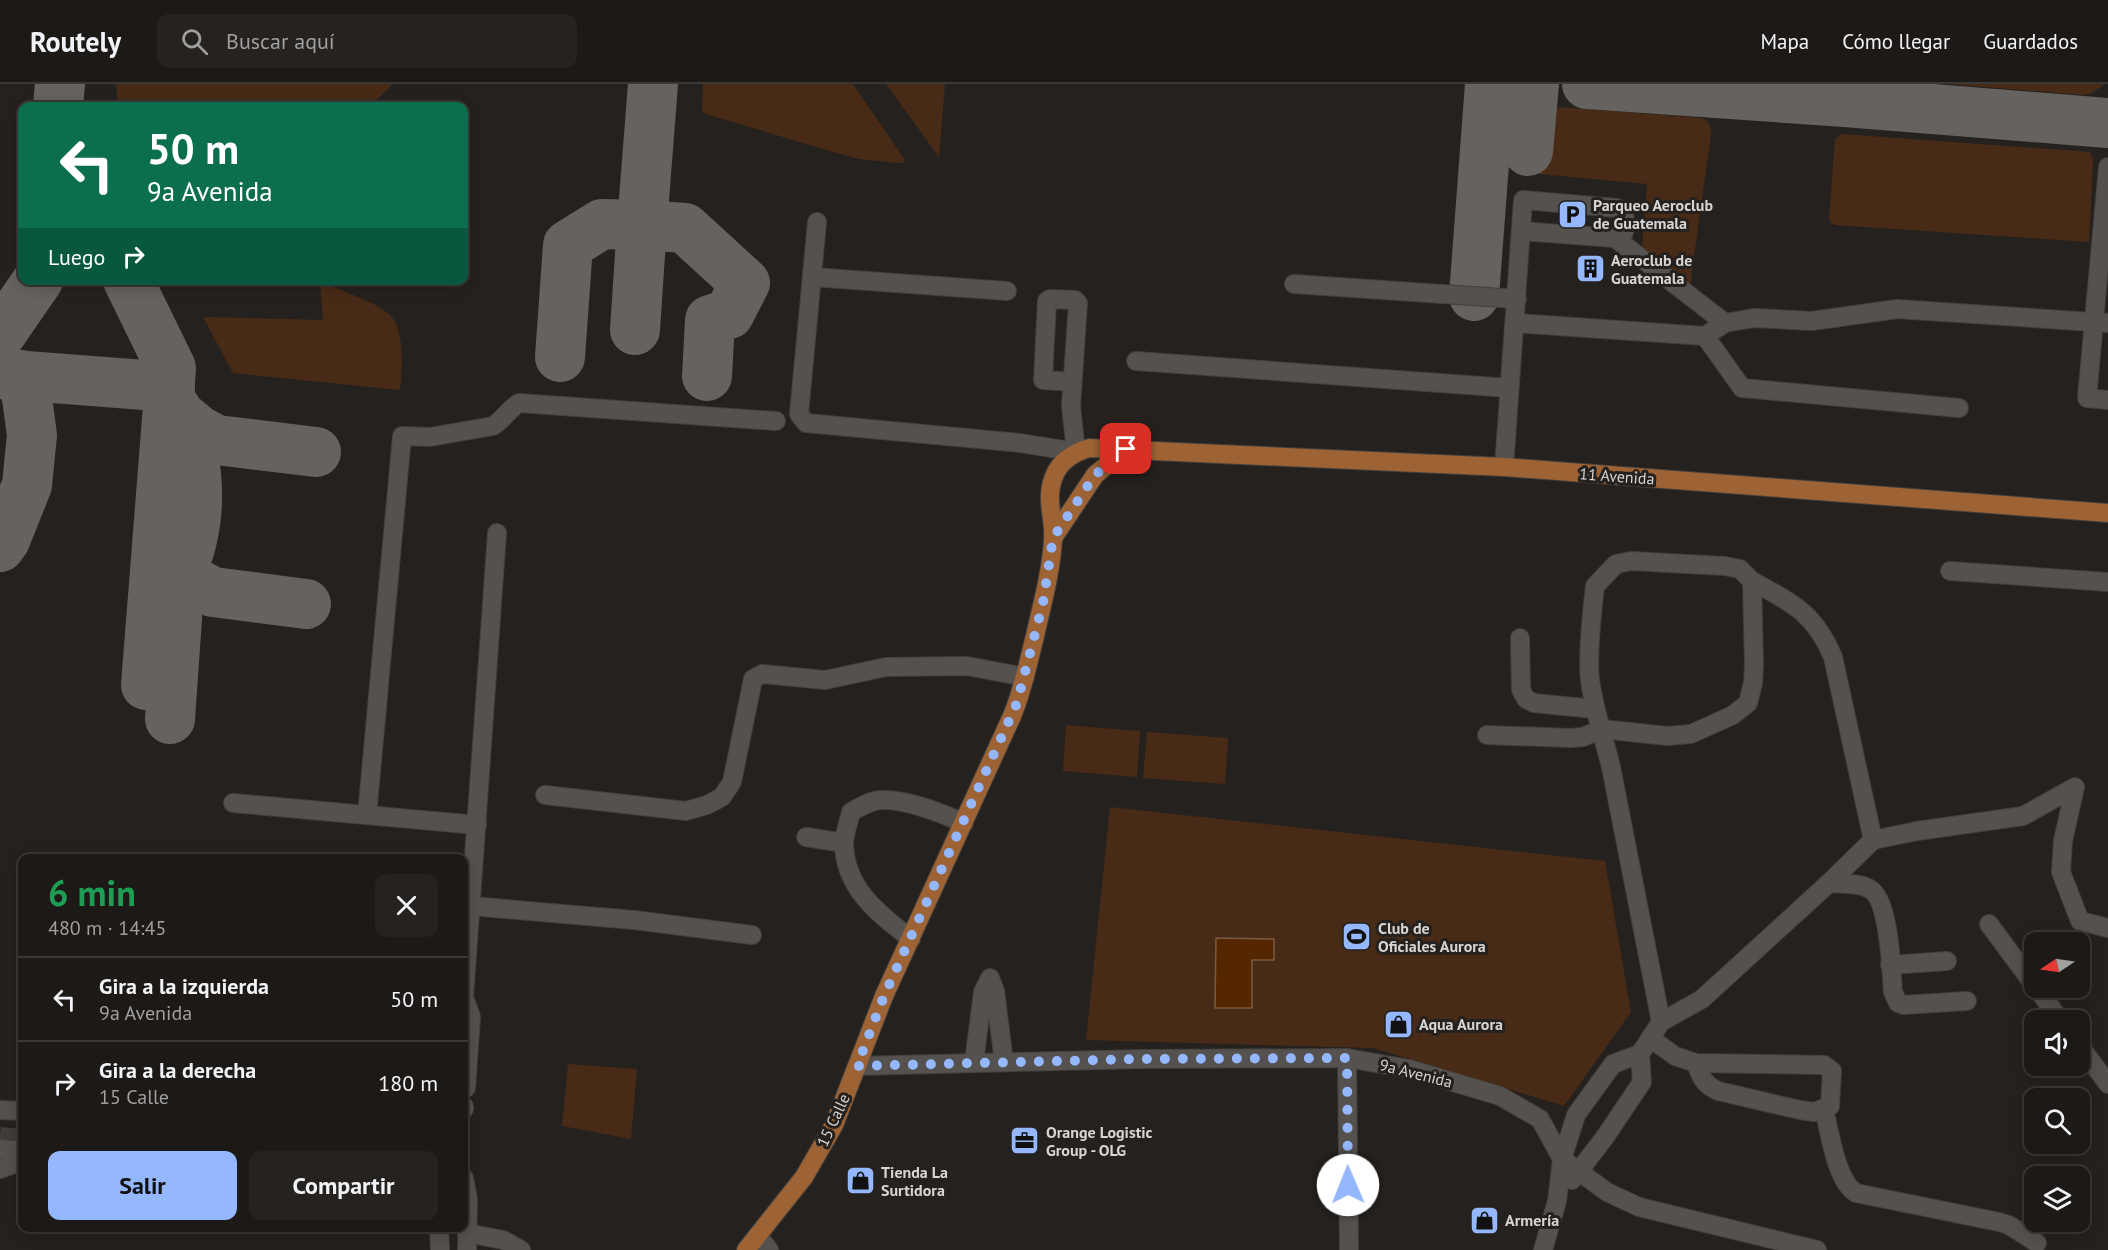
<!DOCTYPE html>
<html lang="es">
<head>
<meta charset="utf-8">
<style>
  body { margin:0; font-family:"PT Sans",sans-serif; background:#25221f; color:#f1f3f6; height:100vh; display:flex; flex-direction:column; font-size:22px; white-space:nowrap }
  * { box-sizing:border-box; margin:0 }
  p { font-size:20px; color:#a0a0a1 }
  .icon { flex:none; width:33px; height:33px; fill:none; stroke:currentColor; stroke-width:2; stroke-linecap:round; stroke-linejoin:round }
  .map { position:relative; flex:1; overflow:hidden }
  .drawer { position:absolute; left:18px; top:770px; width:450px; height:378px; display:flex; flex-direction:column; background:#1c1916; border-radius:12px; box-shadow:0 3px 15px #0003,0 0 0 2px #3a3835 }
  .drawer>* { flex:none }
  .banner { position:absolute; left:18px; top:18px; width:450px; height:183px; border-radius:12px; box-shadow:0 3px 15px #0003,0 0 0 2px #3a3835; background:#0b6e4f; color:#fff; overflow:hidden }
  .needle { width:39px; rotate:257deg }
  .controls { position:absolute; left:2024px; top:848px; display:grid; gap:12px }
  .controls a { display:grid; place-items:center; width:66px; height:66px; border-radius:12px; background:#1c1916; box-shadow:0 3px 15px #0003,0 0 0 2px #3a3835; font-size:30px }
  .pin { position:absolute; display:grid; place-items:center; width:51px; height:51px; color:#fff; margin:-26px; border-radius:12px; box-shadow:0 3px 9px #0006 }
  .me { position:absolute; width:66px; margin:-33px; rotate:359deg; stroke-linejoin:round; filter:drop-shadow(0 0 4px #0008) }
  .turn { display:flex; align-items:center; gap:21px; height:126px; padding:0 30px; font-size:27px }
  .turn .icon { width:78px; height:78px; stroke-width:2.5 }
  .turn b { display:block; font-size:42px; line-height:51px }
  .then { display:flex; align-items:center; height:57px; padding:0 30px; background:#0003; gap:12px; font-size:22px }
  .round { display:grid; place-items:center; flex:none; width:63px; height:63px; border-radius:12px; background:#25221f }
  .summary { display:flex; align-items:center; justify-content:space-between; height:102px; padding:0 30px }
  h1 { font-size:36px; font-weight:700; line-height:45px; color:#1e9e55 }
  .primary-button { display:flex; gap:12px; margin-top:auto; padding:12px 30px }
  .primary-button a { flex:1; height:69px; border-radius:12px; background:#94b7fd; color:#111; font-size:24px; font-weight:700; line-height:69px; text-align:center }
  .primary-button a+a { background:#25221f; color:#f1f3f6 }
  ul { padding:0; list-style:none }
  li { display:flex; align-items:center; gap:18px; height:84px; padding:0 30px; border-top:2px solid #3a3835 }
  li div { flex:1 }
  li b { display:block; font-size:22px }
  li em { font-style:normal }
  header { display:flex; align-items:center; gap:36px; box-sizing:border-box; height:84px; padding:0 30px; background:#1c1916; border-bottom:2px solid #3a3835 }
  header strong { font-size:28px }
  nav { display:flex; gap:33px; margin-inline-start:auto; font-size:21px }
  .search { width:420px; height:54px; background:#25221f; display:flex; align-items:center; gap:15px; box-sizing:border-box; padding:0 21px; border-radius:12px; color:#a0a0a1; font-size:22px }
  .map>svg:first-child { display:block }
</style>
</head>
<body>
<header>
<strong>Routely</strong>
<div class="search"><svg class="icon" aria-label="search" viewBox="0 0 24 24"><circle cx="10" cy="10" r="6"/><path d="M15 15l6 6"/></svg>Buscar aquí</div>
<nav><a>Mapa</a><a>Cómo llegar</a><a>Guardados</a></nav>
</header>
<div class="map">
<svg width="2108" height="1166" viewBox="0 0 2108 1166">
  <rect width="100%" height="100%" fill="#25211e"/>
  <g fill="#482b17">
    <polygon points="116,0 393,0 370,22 118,22"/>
    <polygon points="703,0 853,0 905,76 903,79 898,79 860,75 833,68 706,30 702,27"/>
    <polygon points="886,0 945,0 939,73"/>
    <polygon points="1946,0 2105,0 2092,9 2085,11"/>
    <path d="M1545,22L1702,34C1710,38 1711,43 1711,51L1690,201L1642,164L1647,100L1539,90Z"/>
    <polygon points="1842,50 2090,68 2093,77 2089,158 1835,141 1830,138 1829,133 1835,55"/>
    <path d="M320,199C337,204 381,220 392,233C405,251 402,286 400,306L233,289L203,233L323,236Z"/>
    <polygon points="1066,641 1140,647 1137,693 1063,687"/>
    <polygon points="1147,648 1228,654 1225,700 1143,694"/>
    <polygon points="1110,723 1605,777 1631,928 1564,1022 1373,964 1086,956"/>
    <polygon points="568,980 637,985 631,1055 562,1042"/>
  </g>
  <polygon fill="#542701" stroke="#7b5b40" stroke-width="1.5" points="1216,854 1274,855 1274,876 1252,876 1252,924 1215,924"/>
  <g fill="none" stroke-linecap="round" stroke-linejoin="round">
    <g stroke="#666260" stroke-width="50">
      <polyline points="1587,0 1845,18 2108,39"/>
      <polyline points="58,22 60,0"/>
      <polyline points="1528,67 1534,0"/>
      <polyline points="128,196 171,284 146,601"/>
      <polyline points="1474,212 1490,0"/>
      <polyline points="635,246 642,141 685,144 745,199 729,230 710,236 707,292"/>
      <polyline points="0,251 38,196"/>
      <polyline points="560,273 568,161 602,140 642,141 653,0"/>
      <polyline points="0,290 170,303"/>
      <polyline points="173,320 180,331 198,346 217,356 316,368"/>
      <polyline points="0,463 5,456 27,401 32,351 27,314 21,291"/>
      <polyline points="161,467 180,491 213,508 306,520"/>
      <path d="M170,635L180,491C202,442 203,386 182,337"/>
    </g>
    <polyline stroke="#403c39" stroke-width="18" stroke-dasharray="18 9" stroke-linecap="butt" points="0,1052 22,1054"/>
    <defs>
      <g id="minor">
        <polyline points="2108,83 2087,314 2108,316"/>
        <polyline points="817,138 799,330 806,339 1020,359 1076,368 1071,322 1078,219 1075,216 1050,215 1047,217 1043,296 1072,298"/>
        <polyline points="1615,154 1725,239"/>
        <polyline points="812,193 1007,207"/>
        <polyline points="1294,200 1517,215"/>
        <polyline points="1515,239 1705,252 1742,304 1959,324"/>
        <polyline points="1705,252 1725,239 1754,234 1812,237 1897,225 2108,239"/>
        <polyline points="1136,277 1509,304"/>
        <path d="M1504,383L1523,116L1617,124C1627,130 1625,137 1624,148L1615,154L1521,147"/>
        <polyline points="1950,487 2108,498"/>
        <path d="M1752,497C1792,519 1814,528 1833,573L1873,756"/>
        <polyline points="1520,554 1521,606 1526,615 1534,619 1595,625"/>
        <path d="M1487,651L1570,654L1583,653L1602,645L1667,652L1691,650L1733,631L1748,619L1753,599L1754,581L1752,497L1740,485L1725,482L1631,477L1616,480L1595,502C1592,528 1587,570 1590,596C1594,626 1604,654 1611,683L1661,938"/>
        <polyline points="545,711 686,727 707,721 722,713 732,698 753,595 762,590 825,596 886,583 967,582 1025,593"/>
        <polyline points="233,719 477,741"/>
        <path d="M367,731L402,352L430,353L493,342C503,336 509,325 519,319L776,337"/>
        <polyline points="806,753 844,759"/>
        <polyline points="1829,799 1873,756 1917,747 2023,732 2075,703 2063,757 2061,788 2080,837 2108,844"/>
        <polyline points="471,822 634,836 752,851"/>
        <polyline points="1989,840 2034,901"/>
        <path d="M911,855C879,830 845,805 844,760C844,749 849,738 851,728C860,723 871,716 882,716C907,715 941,729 964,739"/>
        <polyline points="1890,881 1947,877"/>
        <polyline points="2036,903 2060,936"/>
        <path d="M1650,954L1675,972L1696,979L1824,981L1832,987L1830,1022L1814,1028L1800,1026L1718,1007C1703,1000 1701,993 1696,979"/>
        <polyline points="2079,961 2108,1000"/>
        <polyline points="1347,974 1349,1166"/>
        <polyline points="974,978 983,908 990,894 995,907 1004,978"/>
        <polyline points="857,982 1142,975 1347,974 1409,985 1500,1012 1540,1035 1562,1075 1607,1108 1639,1123 1817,1166"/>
        <polyline points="466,1004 471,933 464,913 497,449"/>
        <polyline points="464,1025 464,1022"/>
        <polyline points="0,1026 22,1027"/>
        <path d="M1824,1026C1830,1048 1836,1097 1856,1109L1999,1138L2009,1141L2037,1159"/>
        <polyline points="0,1065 22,1067"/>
        <polyline points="0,1085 22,1077"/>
        <polyline points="464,1094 468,1115 467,1166"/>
        <polyline points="1572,1096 1605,1053 1642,998 1640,970"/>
        <polyline points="439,1143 440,1166"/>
        <polyline points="467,1149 503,1156 521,1166"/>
        <polyline points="758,1152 769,1166"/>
        <path d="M1543,1166L1557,1117L1562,1075L1576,1031L1613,980L1640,970L1661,938L1702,915L1829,799C1842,800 1859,798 1870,805C1890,817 1891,885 1893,908L1898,919L1903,921L1967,917"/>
      </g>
      <g id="major">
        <polyline points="1053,454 1095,391 1126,365"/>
        <path d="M746,1166L804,1093L834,1041L884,912L1012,632C1023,606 1028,579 1035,552C1042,521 1051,488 1053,456C1055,432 1043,414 1056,388C1063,375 1076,368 1089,364L1504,383L2108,429"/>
      </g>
    </defs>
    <use href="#minor" stroke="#423f3d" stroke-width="20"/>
    <use href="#major" stroke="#423f3d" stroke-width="20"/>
    <use href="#minor" stroke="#55514e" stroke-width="18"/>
    <use href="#major" stroke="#9d6334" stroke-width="18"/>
  </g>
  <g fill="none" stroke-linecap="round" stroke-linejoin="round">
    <polyline stroke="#94b7fd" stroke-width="10" stroke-dasharray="0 18" points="1126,365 1095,391 1053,454 1043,519 1017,619 884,912 857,982 1142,975 1347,974 1348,1101"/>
  </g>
  <defs>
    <symbol id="parking-square" viewBox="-11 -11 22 22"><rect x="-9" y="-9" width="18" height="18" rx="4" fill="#94b7fd" stroke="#25211e"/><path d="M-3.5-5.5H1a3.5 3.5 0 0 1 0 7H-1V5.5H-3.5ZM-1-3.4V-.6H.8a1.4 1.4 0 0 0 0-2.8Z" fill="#111"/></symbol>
    <symbol id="building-square" viewBox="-11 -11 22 22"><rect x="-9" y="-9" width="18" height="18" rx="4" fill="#94b7fd" stroke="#25211e"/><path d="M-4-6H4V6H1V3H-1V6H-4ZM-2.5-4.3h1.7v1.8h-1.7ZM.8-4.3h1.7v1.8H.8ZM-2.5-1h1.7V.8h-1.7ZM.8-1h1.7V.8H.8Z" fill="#111"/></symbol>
    <symbol id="stadium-square" viewBox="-11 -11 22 22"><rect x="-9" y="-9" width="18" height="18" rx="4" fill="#94b7fd" stroke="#25211e"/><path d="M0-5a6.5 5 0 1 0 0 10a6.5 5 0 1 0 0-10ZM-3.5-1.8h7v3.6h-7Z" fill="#111"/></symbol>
    <symbol id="shop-square" viewBox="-11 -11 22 22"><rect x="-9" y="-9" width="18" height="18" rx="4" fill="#94b7fd" stroke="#25211e"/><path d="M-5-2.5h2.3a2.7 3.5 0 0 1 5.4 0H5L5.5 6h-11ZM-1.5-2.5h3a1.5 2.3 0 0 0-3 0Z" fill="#111"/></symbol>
    <symbol id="office-square" viewBox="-11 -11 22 22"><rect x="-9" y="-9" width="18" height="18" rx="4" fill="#94b7fd" stroke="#25211e"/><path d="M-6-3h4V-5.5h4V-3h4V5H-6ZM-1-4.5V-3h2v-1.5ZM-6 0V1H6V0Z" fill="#111"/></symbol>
  </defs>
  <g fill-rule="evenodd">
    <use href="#parking-square" x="1556" y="114" width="33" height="33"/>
    <use href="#building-square" x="1574" y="168" width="33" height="33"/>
    <use href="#stadium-square" x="1340" y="836" width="33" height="33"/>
    <use href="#shop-square" x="1382" y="924" width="33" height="33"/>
    <use href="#office-square" x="1008" y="1040" width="33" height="33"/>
    <use href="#shop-square" x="844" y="1080" width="33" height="33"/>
    <use href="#shop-square" x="1468" y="1120" width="33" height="33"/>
  </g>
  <g text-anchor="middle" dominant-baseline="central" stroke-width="6" stroke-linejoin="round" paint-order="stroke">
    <g font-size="16" font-weight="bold" fill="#d7d4d2" stroke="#25211e" text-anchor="start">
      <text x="1593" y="121">Parqueo Aeroclub<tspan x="1593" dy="18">de Guatemala</tspan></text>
      <text x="1611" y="176">Aeroclub de<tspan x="1611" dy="18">Guatemala</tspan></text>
      <text x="1378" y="844">Club de<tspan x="1378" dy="18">Oficiales Aurora</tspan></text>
      <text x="1419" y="940">Aqua Aurora</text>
      <text x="1046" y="1048">Orange Logistic<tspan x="1046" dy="18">Group - OLG</tspan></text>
      <text x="881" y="1088">Tienda La<tspan x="881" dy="18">Surtidora</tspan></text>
      <text x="1505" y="1136">Armería</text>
    </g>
    <g font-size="16" fill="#d7d4d2" stroke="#25211e">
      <text transform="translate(1617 392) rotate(4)">11 Avenida</text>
      <text transform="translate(1416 989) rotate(14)">9a Avenida</text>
      <text transform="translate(833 1036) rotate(-65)">15 Calle</text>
    </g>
  </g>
</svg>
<div class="controls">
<a><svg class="needle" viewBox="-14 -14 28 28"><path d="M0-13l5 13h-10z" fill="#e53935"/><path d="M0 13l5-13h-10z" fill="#a0a0a1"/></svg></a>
<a><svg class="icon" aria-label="sound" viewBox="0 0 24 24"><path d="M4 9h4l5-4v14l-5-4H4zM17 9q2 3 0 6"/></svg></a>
<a><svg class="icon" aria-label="search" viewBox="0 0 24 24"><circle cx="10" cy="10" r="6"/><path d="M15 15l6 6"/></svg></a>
<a><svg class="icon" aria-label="layers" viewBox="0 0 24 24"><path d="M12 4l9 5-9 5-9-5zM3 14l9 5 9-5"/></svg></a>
</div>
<div class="pin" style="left:1126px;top:365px;background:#d93025"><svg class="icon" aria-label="arrive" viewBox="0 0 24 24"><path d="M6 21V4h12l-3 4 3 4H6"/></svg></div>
<svg class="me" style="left:1348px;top:1101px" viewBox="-20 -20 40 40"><circle r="19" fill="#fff"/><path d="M0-13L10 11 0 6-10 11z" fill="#94b7fd"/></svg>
<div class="banner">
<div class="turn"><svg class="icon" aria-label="left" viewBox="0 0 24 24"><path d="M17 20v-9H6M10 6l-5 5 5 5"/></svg><div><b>50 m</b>9a Avenida</div></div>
<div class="then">Luego<svg class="icon" aria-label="right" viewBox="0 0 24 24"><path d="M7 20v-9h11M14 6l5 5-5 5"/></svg></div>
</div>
<section class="drawer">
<div class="summary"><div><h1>6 min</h1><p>480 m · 14:45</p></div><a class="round"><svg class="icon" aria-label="close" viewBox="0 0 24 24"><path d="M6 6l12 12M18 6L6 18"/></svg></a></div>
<ul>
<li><svg class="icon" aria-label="left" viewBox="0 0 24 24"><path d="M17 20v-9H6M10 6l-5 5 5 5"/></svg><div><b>Gira a la izquierda</b><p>9a Avenida</p></div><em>50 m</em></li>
<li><svg class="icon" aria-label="right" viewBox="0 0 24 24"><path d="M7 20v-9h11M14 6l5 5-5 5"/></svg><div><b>Gira a la derecha</b><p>15 Calle</p></div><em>180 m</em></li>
</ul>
<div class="primary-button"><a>Salir</a><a>Compartir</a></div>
</section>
</div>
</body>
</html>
